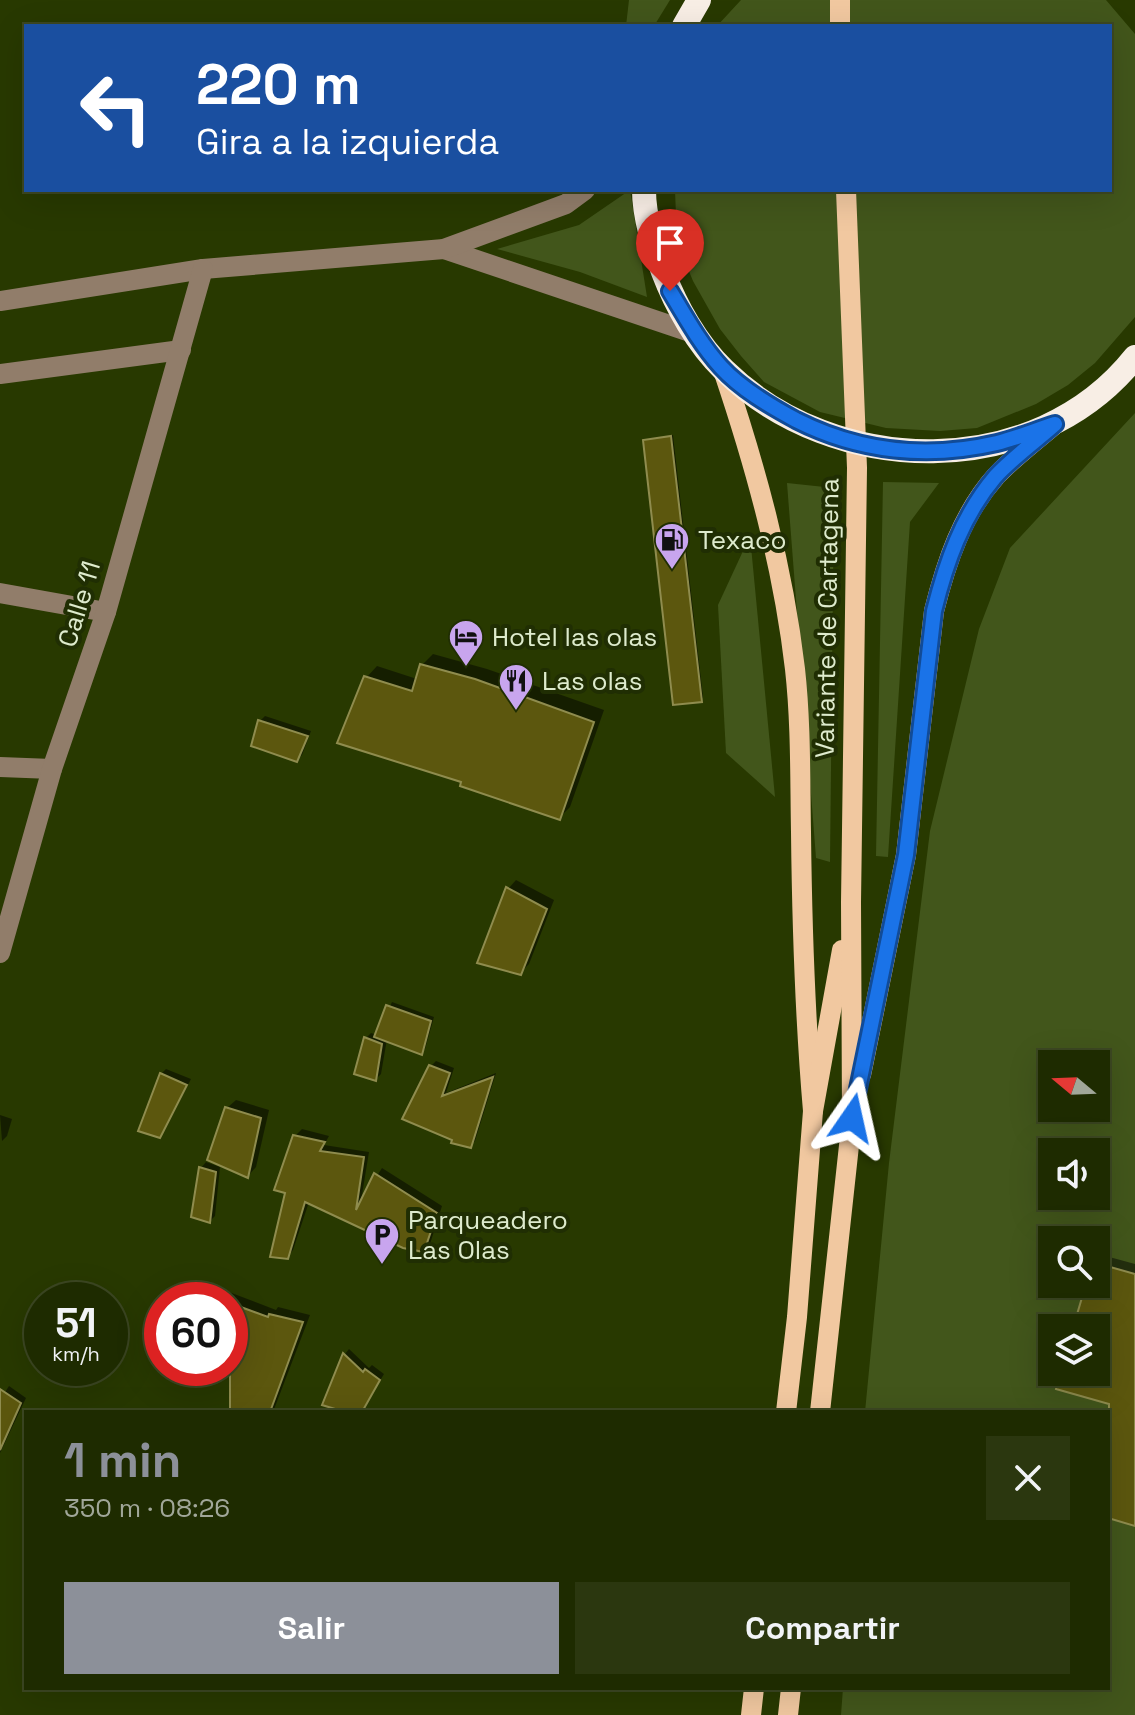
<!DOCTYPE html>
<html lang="es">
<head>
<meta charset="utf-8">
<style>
  body { margin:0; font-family:"Space Grotesk",sans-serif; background:#2b370f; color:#f1f3f6; height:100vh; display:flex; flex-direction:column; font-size:30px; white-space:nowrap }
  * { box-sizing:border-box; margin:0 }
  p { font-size:26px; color:#a1a799 }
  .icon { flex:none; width:44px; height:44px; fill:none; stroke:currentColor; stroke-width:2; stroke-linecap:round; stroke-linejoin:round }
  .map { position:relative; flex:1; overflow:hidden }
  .sheet { position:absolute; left:24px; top:1410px; width:1086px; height:280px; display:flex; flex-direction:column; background:#1e2b00; border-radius:0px; box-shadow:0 8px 32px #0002,0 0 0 2px #3c4722 }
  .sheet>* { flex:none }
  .banner { position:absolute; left:24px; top:24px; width:1088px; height:168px; border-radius:0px; box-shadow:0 8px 32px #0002,0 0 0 2px #3c4722; background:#1a4fa0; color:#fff; overflow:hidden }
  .needle { width:52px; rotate:289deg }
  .controls { position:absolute; left:1038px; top:1050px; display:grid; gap:16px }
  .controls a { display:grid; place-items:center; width:72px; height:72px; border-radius:0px; background:#1e2b00; box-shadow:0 8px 32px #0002,0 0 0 2px #3c4722; font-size:40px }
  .speed { position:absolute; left:24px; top:1282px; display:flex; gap:16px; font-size:40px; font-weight:700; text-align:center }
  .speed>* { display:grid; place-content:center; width:104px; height:104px; border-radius:50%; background:#1e2b00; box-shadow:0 8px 32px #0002,0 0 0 2px #3c4722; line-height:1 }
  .speed small { font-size:20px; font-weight:400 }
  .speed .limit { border:12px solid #d22; background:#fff; color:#111 }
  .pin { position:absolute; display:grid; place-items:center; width:68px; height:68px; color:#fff; margin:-82px -34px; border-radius:50% 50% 50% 0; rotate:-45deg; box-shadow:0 0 8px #0007 }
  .pin .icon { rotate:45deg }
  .me { position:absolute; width:88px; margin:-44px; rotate:11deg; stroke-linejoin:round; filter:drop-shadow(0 0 6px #0008) }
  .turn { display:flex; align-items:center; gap:28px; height:168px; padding:0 40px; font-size:36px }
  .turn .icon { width:104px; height:104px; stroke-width:2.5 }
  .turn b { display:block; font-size:56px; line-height:68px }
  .round { display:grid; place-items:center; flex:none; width:84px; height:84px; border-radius:0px; background:#2b370f }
  .head { display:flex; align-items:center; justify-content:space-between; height:136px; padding:0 40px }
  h1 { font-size:48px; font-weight:600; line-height:60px; color:#8c9099 }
  .cta { display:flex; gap:16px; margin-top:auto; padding:16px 40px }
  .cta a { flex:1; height:92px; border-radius:0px; background:#8c9099; color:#fff; font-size:32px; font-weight:600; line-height:92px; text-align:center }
  .cta a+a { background:#2b370f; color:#f1f3f6 }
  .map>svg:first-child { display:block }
</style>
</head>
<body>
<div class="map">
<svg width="1135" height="1715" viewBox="0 0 1135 1715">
  <rect width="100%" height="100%" fill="#283900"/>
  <g fill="#42561b" fill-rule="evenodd">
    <polygon points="629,0 670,0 654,26 626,26"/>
    <polygon points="741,0 1106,0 1135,34 1135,317 1095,363 1068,385 1036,404 977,428 940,431 886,428 820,412 764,382 741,356 720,329 693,281 677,242 675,190 1110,190 1110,26 717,26"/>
    <polygon points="630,190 647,297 580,272 497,249 579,225"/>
    <path d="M1135,413V1715H841L843,1688H1108V1412H865L889,1163L930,831L979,629L1010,548ZM1052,1064H1096V1108H1052ZM1052,1152H1096V1196H1052ZM1052,1240H1096V1284H1052ZM1052,1328H1096V1372H1052Z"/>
    <polygon points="883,482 939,483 910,522 888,857 876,856"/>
    <polygon points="787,483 834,488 830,862 816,858"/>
    <polygon points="750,536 775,797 726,753 718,605"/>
  </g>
  <g fill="#0007">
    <polygon points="673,435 703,697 701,700 645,440"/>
    <polygon points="433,654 487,669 604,710 570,807 559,818 464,781 366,678 377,666 417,679 422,665"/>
    <polygon points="265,716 311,731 302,755 297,760 260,721"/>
    <polygon points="516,880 554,900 529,964 520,973 508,889"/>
    <polygon points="392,1002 434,1017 425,1049 421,1053 387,1039 381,1074 376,1079 366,1038 371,1033 377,1035"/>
    <polygon points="436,1061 454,1068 446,1093 496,1073 475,1141 470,1146 454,1138 431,1066"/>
    <polygon points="166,1069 191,1079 165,1130 159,1135 161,1074"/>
    <polygon points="236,1100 269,1110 256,1167 248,1176 227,1108"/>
    <polygon points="0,1115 12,1119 7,1136 2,1141"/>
    <polygon points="302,1129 329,1136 324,1145 369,1152 361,1201 382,1168 442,1206 430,1244 424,1250 309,1202 293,1250 287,1257 287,1192 295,1136"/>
    <polygon points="206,1162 220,1167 215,1216 210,1221 201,1168"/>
    <polygon points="1102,1255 1135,1264 1135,1524 1108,1516 1108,1414 1111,1403 1063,1372 1096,1372 1096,1328 1075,1328 1088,1284 1096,1284 1096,1261"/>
    <polygon points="229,1292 276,1310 278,1307 310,1315 273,1412 234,1412 230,1365 230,1300 221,1300"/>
    <polygon points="349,1349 369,1368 372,1365 384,1374 361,1412 325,1404 345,1354"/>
    <polygon points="9,1386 26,1398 0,1453 0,1400"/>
  </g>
  <g fill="#5c570e" stroke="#8f8c4e" stroke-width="2">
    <polygon points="671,436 702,702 673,705 643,440"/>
    <polygon points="420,664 475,679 594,722 560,820 460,786 461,782 337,743 364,676 412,691"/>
    <polygon points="258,720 308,736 297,762 251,746"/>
    <polygon points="506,887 547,909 521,975 477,963"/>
    <polygon points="386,1005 431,1021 422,1055 374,1037"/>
    <polygon points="364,1037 382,1044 376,1081 354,1074"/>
    <polygon points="429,1065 450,1073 442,1096 493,1077 471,1148 451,1143 452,1140 402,1119"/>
    <polygon points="160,1073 187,1085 160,1138 138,1131"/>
    <polygon points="225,1107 261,1118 248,1178 207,1160"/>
    <polygon points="293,1135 325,1142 320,1151 364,1157 356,1210 374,1173 437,1213 424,1252 403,1248 305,1202 288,1259 270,1257 285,1193 274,1190"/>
    <polygon points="199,1167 216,1172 210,1223 191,1217"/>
    <polygon points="1096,1263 1135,1274 1135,1526 1108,1518 1109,1404 1056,1389 1060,1372 1096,1372 1096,1328 1073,1328 1086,1284 1096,1284"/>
    <polygon points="230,1303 268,1317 269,1314 303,1322 270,1412 230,1412"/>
    <polygon points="343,1353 363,1372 365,1369 380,1380 362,1412 345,1412 322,1405"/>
    <polygon points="0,1389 21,1403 0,1450"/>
  </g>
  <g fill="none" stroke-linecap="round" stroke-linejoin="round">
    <g stroke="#917d6a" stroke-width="20">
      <polyline points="444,249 696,334"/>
      <polyline points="0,301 203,269 444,249 566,204 585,190"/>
      <polyline points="0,374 181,350"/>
      <polyline points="0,593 106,612"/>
      <polyline points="0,767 52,769"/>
      <polyline points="0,953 52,769 106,612 203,269"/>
    </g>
    <g stroke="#f1c8a0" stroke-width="20">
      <polyline points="840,0 840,26"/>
      <path d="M723,370C756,468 783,566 795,669C801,723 800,778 801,832C802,925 805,1018 813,1111"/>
      <path d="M861,1075L906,855L934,611C946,563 962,514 996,476C1013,458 1034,442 1053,426"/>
      <polyline points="786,1412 797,1317 813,1111 842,950"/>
      <polyline points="820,1412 852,1118 851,902 857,468 846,190"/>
      <polyline points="751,1715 754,1688"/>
      <polyline points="788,1715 791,1688"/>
    </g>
    <g stroke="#f8eee5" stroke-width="24">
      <polyline points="684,26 699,0"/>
      <path d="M644,190C644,218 654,247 663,272C676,306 697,344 724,370C834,478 1035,483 1135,357"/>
    </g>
  </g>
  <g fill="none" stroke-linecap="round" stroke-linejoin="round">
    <defs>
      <path id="route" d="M670,291C686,318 701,345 721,367C741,389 770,406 796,420C859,452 928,459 997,443C1017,438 1036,430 1055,424C1036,441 1012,458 995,477C962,516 946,563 934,611L906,855L852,1118"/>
    </defs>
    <use href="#route" stroke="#114b97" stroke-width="20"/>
    <use href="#route" stroke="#1a73e8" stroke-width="14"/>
  </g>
  <defs>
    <symbol id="fuel-pin" viewBox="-11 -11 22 30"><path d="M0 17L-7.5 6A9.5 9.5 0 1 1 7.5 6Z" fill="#c8a5ee" stroke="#202e03"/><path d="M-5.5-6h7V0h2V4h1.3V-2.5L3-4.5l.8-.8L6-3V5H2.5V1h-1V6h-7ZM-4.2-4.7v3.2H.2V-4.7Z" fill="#111"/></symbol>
    <symbol id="hotel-pin" viewBox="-11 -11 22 30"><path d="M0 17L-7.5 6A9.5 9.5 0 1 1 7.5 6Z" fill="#c8a5ee" stroke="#202e03"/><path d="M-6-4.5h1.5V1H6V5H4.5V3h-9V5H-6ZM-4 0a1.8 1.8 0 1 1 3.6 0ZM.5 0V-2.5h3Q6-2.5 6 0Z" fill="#111"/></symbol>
    <symbol id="restaurant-pin" viewBox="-11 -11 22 30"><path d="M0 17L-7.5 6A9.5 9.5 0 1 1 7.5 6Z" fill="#c8a5ee" stroke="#202e03"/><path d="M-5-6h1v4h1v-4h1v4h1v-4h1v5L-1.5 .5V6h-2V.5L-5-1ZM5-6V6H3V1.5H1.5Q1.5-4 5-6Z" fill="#111"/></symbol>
    <symbol id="parking-pin" viewBox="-11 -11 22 30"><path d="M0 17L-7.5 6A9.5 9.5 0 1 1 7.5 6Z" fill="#c8a5ee" stroke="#202e03"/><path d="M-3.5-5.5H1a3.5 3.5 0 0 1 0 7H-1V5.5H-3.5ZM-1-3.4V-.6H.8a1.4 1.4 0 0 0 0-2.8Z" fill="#111"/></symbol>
  </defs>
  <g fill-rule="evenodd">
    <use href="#fuel-pin" x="652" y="520" width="40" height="54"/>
    <use href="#hotel-pin" x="446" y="617" width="40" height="54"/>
    <use href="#restaurant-pin" x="496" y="661" width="40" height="54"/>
    <use href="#parking-pin" x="362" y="1215" width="40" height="54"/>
  </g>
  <g text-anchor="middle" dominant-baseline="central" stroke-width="8" stroke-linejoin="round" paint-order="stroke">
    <g font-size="26" fill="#deebcd" stroke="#202e03" text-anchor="start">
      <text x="698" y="540">Texaco</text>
      <text x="492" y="637">Hotel las olas</text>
      <text x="542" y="681">Las olas</text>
      <text x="408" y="1220">Parqueadero<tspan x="408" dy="30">Las Olas</tspan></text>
    </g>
    <g font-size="26" fill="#deebcd" stroke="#202e03">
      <text transform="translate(79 604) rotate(-73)">Calle 11</text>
      <text transform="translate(827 618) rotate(-89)">Variante de Cartagena</text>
    </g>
  </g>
</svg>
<div class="controls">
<a><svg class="needle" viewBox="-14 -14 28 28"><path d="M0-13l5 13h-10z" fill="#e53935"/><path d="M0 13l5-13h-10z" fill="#a1a799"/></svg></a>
<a><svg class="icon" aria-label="sound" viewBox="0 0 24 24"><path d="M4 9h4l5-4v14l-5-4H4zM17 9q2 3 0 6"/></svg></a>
<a><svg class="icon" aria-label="search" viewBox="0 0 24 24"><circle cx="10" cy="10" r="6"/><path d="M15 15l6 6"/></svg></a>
<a><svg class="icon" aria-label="layers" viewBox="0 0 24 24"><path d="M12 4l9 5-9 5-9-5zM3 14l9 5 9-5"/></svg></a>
</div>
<div class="speed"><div>51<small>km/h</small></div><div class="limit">60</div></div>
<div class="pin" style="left:670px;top:291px;background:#d93025"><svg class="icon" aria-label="arrive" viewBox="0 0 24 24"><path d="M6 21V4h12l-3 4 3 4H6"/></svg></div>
<svg class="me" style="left:852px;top:1118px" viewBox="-20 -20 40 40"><path d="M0-17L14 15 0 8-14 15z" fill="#1a73e8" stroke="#fff" stroke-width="4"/></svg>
<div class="banner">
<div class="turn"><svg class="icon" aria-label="left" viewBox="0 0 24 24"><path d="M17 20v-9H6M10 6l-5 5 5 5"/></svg><div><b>220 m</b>Gira a la izquierda</div></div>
</div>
<section class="sheet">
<div class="head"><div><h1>1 min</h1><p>350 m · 08:26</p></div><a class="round"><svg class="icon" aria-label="close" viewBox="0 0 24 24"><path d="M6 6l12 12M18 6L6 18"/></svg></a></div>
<div class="cta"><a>Salir</a><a>Compartir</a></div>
</section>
</div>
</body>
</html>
